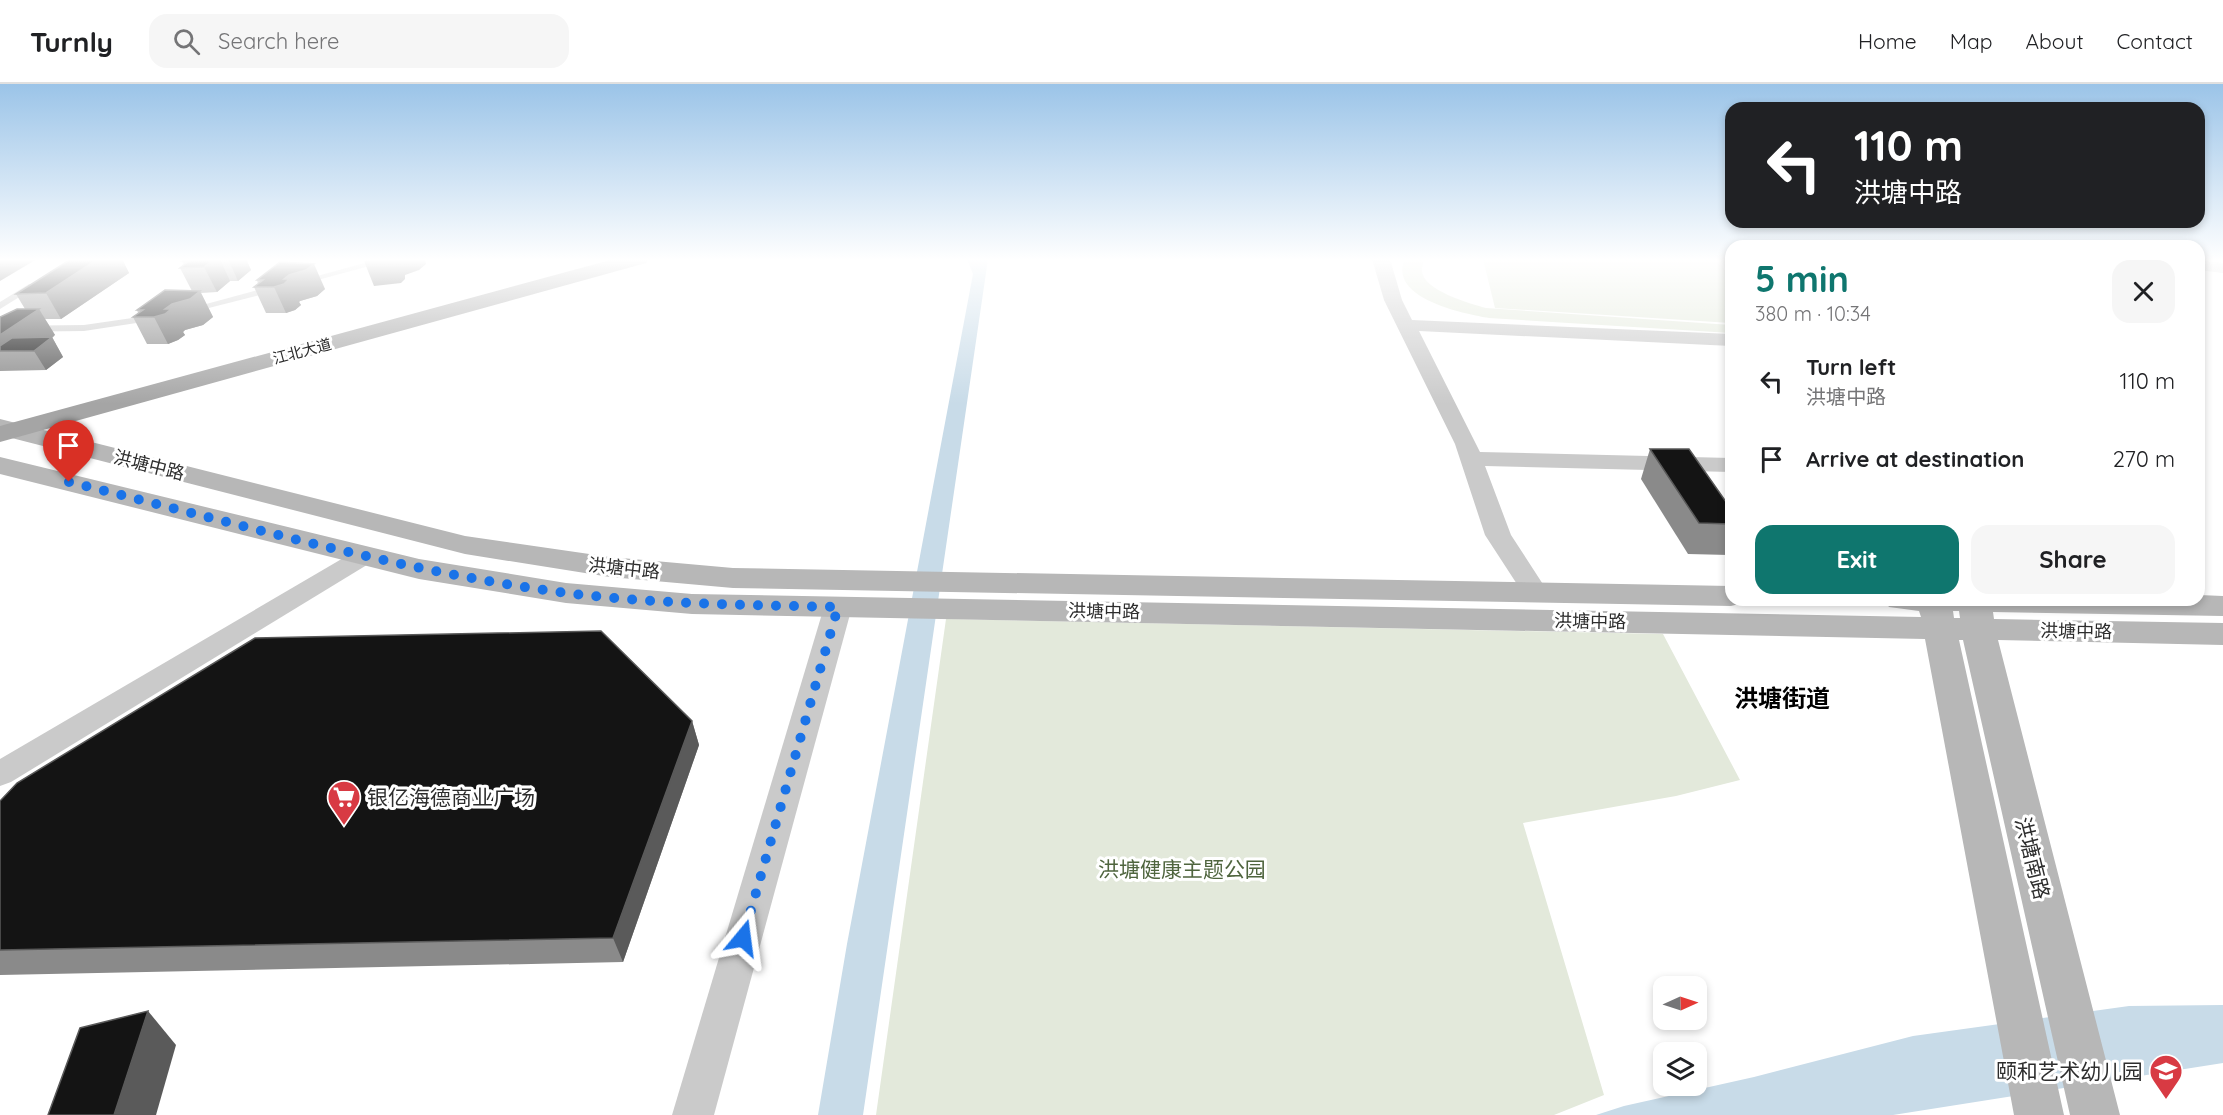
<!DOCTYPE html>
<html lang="en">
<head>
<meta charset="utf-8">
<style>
  body { margin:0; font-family:Quicksand,"Noto Sans SC",sans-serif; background:#f6f6f6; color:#202124; height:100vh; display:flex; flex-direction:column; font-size:22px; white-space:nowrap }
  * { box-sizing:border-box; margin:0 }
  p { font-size:20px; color:#757577 }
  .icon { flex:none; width:33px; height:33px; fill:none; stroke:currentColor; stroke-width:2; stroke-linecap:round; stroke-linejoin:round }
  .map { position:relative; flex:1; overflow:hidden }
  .side { position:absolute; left:1725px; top:156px; width:480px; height:366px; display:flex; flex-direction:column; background:#fff; border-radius:18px; box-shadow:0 3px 9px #0003 }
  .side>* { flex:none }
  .guide { position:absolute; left:1725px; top:18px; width:480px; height:126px; border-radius:18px; box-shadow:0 3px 9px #0003; background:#202124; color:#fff; overflow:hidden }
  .needle { width:39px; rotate:87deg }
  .tools { position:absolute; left:1653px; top:892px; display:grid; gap:12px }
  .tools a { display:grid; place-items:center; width:54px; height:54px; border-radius:12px; background:#fff; box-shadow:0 3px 9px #0003; font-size:30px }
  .pin { position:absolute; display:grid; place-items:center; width:51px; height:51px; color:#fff; margin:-62px -26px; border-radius:50% 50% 50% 0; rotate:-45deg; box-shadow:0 0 6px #0007 }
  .pin .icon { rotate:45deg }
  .me { position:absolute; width:66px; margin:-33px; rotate:16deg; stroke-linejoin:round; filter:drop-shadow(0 0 4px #0008) }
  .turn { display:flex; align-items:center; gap:21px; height:126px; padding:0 30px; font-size:27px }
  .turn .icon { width:78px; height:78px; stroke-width:2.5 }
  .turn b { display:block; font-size:42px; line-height:51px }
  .round { display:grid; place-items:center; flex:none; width:63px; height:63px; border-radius:18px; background:#f6f6f6 }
  .head { display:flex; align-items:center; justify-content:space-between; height:102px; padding:0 30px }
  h1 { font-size:36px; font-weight:700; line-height:45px; color:#0f766e }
  .primary-button { display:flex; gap:12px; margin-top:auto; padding:12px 30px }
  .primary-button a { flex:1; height:69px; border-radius:18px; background:#0f766e; color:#fff; font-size:24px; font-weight:700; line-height:69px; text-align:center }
  .primary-button a+a { background:#f6f6f6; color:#202124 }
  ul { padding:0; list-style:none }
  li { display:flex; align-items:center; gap:18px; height:78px; padding:0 30px }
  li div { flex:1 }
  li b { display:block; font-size:22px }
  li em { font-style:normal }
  header { display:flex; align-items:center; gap:36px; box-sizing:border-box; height:84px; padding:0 30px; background:#fff; border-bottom:2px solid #e0e0e0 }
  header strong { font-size:28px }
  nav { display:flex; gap:33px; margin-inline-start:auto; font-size:21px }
  .search { width:420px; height:54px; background:#f6f6f6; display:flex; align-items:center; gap:15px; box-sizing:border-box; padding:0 21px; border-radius:18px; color:#757577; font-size:22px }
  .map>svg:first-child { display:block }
</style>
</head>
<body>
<header>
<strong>Turnly</strong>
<div class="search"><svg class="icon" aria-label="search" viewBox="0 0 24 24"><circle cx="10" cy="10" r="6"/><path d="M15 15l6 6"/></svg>Search here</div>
<nav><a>Home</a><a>Map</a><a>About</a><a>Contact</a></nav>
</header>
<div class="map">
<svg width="2223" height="1031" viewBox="0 0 2223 1031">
  <rect width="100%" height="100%" fill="#fff"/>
  <g fill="#e3e9db">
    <path d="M1405,175H1426C1405,202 1469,219 1486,224L1731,241V249L1489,234C1464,230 1387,214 1405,175Z"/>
    <polygon points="1483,175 1718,175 1731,197 1731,239 1495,224"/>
    <polygon points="946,535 1663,550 1740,696 1676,712 1523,739 1604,1011 1554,1031 876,1031"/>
  </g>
  <g fill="#c8dbe8">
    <polygon points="967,175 988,175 863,1031 818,1031 847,860 973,190"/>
    <polygon points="2223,921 2223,979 1893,1031 1596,1031 1624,1022 1754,993 1913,952 2129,922"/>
  </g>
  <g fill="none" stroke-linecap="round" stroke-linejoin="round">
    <g fill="#cacaca" fill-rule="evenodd">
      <polygon points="379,175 395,175 303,200 299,197"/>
      <polygon points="29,200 37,202 0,225 0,218"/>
      <polygon points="273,202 278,205 276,207 189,229 184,226"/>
      <polygon points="153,231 158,234 156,236 84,247 0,248 0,242 84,241"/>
    </g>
    <g fill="#cacaca" fill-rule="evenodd">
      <polygon points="1372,175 1390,175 1402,216 1412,236 1731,250 1731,262 1419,247 1480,368 1731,374 1731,388 1485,382 1511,451 1548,508 1544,514 1535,516 1526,514 1485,451 1455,360 1384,216"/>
      <polygon points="2199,176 2223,179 2223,189 2199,186"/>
      <polygon points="366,463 375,466 379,471 375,476 11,698 0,702 0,675 357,466"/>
      <polygon points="838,515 848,517 852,523 714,1031 672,1031 824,523 828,517"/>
    </g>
    <g fill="#b7b7b7" fill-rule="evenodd">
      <polygon points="0,335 465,452 610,473 733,484 1731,502 1731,516 1745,516 1743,519 1731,522 733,504 610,493 465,470 0,351"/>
      <path d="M0,373L419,475L566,499L692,510L1921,533L1919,527L1889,523L1884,516H2199V511L2223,512V532L1993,528L1994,535L2223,539V561L1998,556L2120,1031H2070L1963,556H1959L2064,1031H2014L1925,555L692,530L566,519L419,495L0,390ZM1953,527H1959L1960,534H1954Z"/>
    </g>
    <polygon fill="#a5a5a5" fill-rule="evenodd" points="614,175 649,175 646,179 0,358 0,342"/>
  </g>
  <g fill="#8a8a8a">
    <polygon points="71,175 130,175 122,175 129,189 61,235 45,235 55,251 52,253 63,273 46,286 0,287 0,233 25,225 16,210"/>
    <polygon points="185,175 246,175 251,186 238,197 230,197 217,208 201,209 213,233 203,241 185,246 183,248 185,251 178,256 168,260 147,260 133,233 138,229 137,226 192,207 180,184 184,181 182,177"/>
    <polygon points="280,178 325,205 317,212 300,217 299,218 301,221 295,226 286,229 266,229 254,203 258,200 257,196"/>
    <polygon points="1650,365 1731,425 1731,465 1729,471 1688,470 1641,395"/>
    <polygon points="1731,380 1731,404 1725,396"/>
    <polygon points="692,637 699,661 623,878 0,891 0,717"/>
  </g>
  <g fill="#5a5a5a">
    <polygon points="0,175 37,175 0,197"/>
    <polygon points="98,175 122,175 129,189 61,235 46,209"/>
    <polygon points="214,175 220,175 230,197 217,208 204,183"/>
    <polygon points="228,175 246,175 251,186 238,197"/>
    <polygon points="378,175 425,175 426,180 419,186 405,191 405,195 401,199 374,202 364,177"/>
    <polygon points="314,180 325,205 317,212 300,217 299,218 301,221 295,226 286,229 274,203 289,191"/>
    <polygon points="200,207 213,233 203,241 185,246 183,248 185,251 178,256 168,260 154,233 172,220"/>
    <polygon points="39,225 55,251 32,267 0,262 0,251"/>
    <polygon points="52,253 63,273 46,286 34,267"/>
    <polygon points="692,637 699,661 623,878 613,854"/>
    <polygon points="148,927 176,961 156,1031 114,1031"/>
  </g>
  <g fill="#141414" stroke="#5a5a5a" stroke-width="1.5">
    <polygon points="71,175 98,175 46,209 16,210"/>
    <polygon points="185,175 214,175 204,183 180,184 189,177 182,177"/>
    <polygon points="280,178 314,180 306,186 289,191 284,195 289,195 284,200 274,203 254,203 263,196 257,196"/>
    <polygon points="165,206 200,207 190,215 172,220 165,225 171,225 165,230 154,233 133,233 143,226 137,226"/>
    <polygon points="17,225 39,225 0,251 0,233"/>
    <polygon points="52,253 34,267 0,267 0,262 12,254"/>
    <polygon points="1650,365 1689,365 1731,425 1731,440 1699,439"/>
    <polygon points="601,547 692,637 613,854 0,866 0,717 17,699 255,554"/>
    <polygon points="148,927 114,1031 48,1031 80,944"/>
  </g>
  <linearGradient id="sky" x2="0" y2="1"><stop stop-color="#9bc4e8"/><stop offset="0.55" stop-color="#fff"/><stop offset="1" stop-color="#fff" stop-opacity="0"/></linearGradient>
  <rect width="2223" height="320" fill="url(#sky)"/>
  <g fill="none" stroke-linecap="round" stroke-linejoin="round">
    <path stroke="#1a73e8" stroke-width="10" stroke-dasharray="0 18" d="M69,398C233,438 397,487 566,509C656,520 747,521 838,523L743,854"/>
  </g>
  <defs>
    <symbol id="supermarket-pin" viewBox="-11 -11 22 30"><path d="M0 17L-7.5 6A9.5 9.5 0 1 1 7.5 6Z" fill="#d83a43" stroke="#fff"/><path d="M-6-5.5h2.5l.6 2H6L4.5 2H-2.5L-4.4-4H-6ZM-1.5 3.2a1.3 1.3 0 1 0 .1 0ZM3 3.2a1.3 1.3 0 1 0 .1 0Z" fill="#fff"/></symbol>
    <symbol id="school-pin" viewBox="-11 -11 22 30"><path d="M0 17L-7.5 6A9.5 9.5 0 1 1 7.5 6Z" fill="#d83a43" stroke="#fff"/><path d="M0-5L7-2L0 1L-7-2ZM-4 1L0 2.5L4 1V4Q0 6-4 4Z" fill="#fff"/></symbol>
  </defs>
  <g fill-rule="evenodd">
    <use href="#supermarket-pin" x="325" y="694" width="38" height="52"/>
    <use href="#school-pin" x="2147" y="968" width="38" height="52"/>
  </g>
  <g text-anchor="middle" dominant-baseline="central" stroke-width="6" stroke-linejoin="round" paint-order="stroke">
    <g font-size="15" fill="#2d2d2d" stroke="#fff">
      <text transform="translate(302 267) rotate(-15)">江北大道</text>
    </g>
    <g font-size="18" fill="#2d2d2d" stroke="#fff">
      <text transform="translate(149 381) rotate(14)">洪塘中路</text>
      <text transform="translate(624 484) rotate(6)">洪塘中路</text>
      <text transform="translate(1104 527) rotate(1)">洪塘中路</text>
      <text transform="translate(1590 537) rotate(1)">洪塘中路</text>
      <text transform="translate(2076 547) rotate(1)">洪塘中路</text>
    </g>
    <g font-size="21" fill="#2d2d2d" stroke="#fff" text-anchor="start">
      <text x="367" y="713">银亿海德商业广场</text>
      <text x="2143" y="987" text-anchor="end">颐和艺术幼儿园</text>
    </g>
    <g font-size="21" fill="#2d2d2d" stroke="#fff">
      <text transform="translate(2033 774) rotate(76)">洪塘南路</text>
    </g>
    <g font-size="21" fill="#4f653e" stroke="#fff">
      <text x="1182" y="785">洪塘健康主题公园</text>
    </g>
    <g font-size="24" font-weight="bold" fill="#000" stroke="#fff">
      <text x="1782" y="614">洪塘街道</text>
    </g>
  </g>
</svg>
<div class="tools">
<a><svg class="needle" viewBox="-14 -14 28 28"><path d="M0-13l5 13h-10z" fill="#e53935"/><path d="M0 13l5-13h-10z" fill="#757577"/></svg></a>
<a><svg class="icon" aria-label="layers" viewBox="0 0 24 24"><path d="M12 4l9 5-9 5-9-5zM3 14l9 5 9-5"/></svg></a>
</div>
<div class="pin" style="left:69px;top:398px;background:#d93025"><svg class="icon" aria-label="arrive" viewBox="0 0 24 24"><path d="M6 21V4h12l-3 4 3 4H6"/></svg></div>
<svg class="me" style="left:743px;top:854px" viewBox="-20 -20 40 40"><path d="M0-17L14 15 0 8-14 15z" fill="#1a73e8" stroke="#fff" stroke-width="4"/></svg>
<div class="guide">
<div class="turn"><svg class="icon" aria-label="left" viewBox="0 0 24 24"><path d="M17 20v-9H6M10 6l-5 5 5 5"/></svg><div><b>110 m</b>洪塘中路</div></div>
</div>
<section class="side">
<div class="head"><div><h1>5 min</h1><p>380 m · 10:34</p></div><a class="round"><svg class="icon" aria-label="close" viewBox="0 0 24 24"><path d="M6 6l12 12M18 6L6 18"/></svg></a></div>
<ul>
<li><svg class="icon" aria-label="left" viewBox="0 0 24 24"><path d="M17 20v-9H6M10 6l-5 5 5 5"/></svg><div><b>Turn left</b><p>洪塘中路</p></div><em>110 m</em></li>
<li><svg class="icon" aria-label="arrive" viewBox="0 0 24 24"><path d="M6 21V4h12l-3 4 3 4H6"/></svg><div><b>Arrive at destination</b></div><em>270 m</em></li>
</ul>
<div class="primary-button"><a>Exit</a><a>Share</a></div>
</section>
</div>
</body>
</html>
